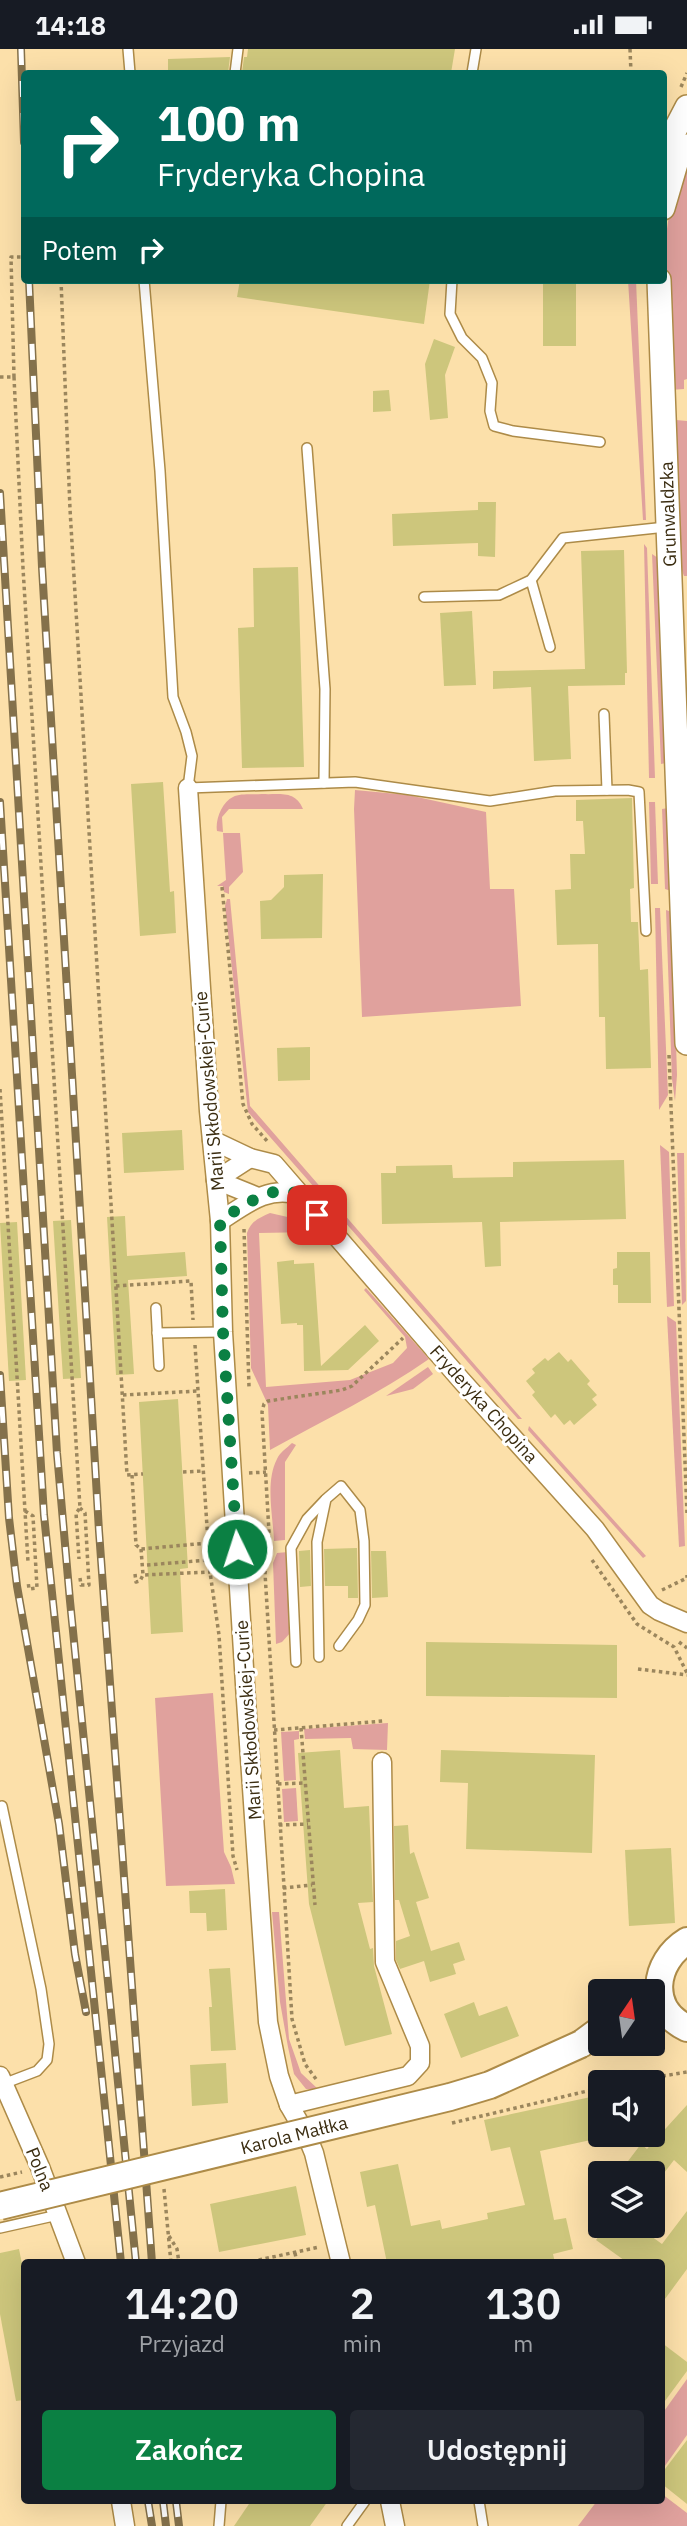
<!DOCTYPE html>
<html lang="pl">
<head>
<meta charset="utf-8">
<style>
  body { margin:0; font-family:"IBM Plex Sans",sans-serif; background:#242831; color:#f1f3f6; height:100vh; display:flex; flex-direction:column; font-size:26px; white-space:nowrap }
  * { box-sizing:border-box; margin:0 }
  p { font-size:23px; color:#9ea1a6 }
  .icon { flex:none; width:38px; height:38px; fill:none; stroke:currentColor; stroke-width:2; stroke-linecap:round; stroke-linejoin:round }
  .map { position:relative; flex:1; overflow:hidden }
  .panel { position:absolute; left:21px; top:2210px; width:644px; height:245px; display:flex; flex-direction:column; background:#171b24; border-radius:7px; box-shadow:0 7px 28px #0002 }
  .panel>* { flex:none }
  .banner { position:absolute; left:21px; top:21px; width:646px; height:214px; border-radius:7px; box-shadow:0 7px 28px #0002; background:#00695c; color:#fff; overflow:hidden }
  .needle { width:46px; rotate:13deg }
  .tools { position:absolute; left:588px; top:1930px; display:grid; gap:14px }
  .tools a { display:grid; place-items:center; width:77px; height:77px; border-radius:7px; background:#171b24; box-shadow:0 7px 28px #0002; font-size:35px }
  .pin { position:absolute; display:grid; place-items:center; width:60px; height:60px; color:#fff; margin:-30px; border-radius:14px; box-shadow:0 4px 10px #0006 }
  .me { position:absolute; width:77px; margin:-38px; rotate:356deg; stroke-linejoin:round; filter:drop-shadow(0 0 5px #0008) }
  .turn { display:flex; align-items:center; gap:24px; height:147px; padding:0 21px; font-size:32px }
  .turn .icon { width:91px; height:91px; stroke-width:2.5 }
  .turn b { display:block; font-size:49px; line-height:60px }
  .then { display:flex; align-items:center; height:66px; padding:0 21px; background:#0003; gap:14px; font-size:26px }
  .eta { display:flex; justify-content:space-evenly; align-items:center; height:119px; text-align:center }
  .eta b { font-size:42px; font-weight:600; line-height:49px }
  .action { display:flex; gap:14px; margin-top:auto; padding:14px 21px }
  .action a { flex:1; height:80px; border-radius:7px; background:#0b8043; color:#fff; font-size:28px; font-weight:600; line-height:80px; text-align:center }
  .action a+a { background:#242831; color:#f1f3f6 }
  .status { display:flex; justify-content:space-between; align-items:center; height:49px; padding:0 35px; background:#171b24; direction:ltr }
  .status svg { height:19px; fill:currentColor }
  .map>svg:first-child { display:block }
</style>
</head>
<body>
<div class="status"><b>14:18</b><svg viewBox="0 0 49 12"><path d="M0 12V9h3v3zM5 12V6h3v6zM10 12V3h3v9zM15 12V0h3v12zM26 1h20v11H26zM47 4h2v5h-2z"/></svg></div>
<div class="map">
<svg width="687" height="2477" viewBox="0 0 687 2477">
  <rect width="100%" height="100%" fill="#fce0aa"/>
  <g fill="#e0a19d">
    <polygon points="687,111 687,330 684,331 684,340 670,341 666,187 672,145"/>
    <polygon points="628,231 636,231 646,471 643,471"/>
    <polygon points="676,371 687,372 687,527 684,527 680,516"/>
    <polygon points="644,495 647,499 655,729 649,729"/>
    <polygon points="652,505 658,509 666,714 661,715"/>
    <polygon points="355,741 408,746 486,763 490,840 514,840 521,957 362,968 354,760"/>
    <path d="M262,745C280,746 295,741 303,760H229L222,768L223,783L217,782C215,771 222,753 233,748C240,744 253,746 262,745Z"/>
    <polygon points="649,753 655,753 658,835 651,835"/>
    <polygon points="668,759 671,842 665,840 662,760"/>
    <polygon points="223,784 240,784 243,823 229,838 229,845 224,843 223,837 217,837 226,831"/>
    <polygon points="227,850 230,850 250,1057 522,1370 518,1370 248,1063 225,857"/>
    <polygon points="655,859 660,859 668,1046 659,1061"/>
    <polygon points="666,861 672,863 677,1026 675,1052 672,1030"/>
    <polygon points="660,1096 669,1103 674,1257 667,1258"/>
    <polygon points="677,1104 684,1104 686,1252 682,1256"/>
    <path d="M270,1164L292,1169L314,1183L259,1184L266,1338L350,1331L393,1314L407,1299L405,1288L364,1241L366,1239L429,1310C379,1345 324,1371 270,1401L268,1356L251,1319L247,1184C251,1172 259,1169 270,1164Z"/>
    <polygon points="667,1267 676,1273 685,1497 679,1498"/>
    <polygon points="428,1318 433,1325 413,1340 386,1347"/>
    <polygon points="529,1377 646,1507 643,1509 528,1381"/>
    <path d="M292,1394L296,1396L285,1413V1491L274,1492C273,1467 265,1433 277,1410C280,1403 287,1399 292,1394Z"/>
    <polygon points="288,1503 291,1583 282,1593 276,1595 273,1514 277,1504"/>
    <polygon points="213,1644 224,1803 231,1818 235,1835 166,1837 155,1649"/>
    <polygon points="388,1674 387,1701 353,1700 351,1689 305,1690 304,1680"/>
    <polygon points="299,1682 299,1690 294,1691 296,1731 284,1732 281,1683"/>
    <polygon points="296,1739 298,1772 284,1773 282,1740"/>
    <polygon points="272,1863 279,1863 289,1990 301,2024 319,2041 306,2040 294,2025 288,1998 280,1953"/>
    <polygon points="687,2330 687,2386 662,2421 662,2365"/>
    <polygon points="662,2445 687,2464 687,2477 578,2477 597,2452 662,2452"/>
  </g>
  <g fill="#cdc67c">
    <polygon points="248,0 455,0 451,24 242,24 244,8 247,8"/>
    <polygon points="230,8 228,24 168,24 168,10"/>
    <polygon points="240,231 430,231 424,275 237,248"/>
    <rect x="543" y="231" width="33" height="66"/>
    <polygon points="434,290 455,298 445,326 448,369 430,371 425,315"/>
    <polygon points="389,341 391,362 373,363 373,342"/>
    <polygon points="478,453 496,453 495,508 478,507 478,494 393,497 392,465 478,461"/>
    <polygon points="624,501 627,624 625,624 625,636 568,637 571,710 534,712 531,638 493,640 493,622 585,620 581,502"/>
    <polygon points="298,518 304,718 242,719 238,579 254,578 253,519"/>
    <polygon points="472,562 476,636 444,637 440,564"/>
    <polygon points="163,733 170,843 174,842 176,884 140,887 131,735"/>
    <polygon points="632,749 634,839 630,840 631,873 638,873 640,921 648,920 651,1019 606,1020 605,968 599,968 598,895 557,896 555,841 571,840 570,805 585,805 583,772 576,772 576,751"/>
    <polygon points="323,825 322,889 261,890 260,852 271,851 284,838 284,826"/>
    <polygon points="310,998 310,1031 278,1032 277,999"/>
    <polygon points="182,1081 184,1121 124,1124 122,1084"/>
    <polygon points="624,1111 626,1170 500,1173 501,1217 485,1218 482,1173 382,1175 381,1124 396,1124 396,1117 452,1116 453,1129 513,1128 513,1113"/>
    <polygon points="125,1167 127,1207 185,1203 187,1227 128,1231 134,1325 116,1326 107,1168"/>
    <polygon points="71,1171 81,1329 63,1330 53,1172"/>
    <polygon points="17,1173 26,1331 9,1332 0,1174"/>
    <polygon points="617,1203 650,1203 651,1254 618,1254 618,1236 613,1236 613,1220 617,1219"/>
    <polygon points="294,1211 294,1215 314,1214 321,1317 365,1276 379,1292 348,1321 304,1322 303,1276 297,1276 297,1274 281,1275 277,1213"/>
    <polygon points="559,1303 568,1313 571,1310 590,1332 587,1335 597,1346 592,1350 597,1356 574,1376 570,1371 564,1376 555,1365 551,1369 532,1346 535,1343 526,1332 535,1324 532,1320 545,1309 548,1312"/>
    <polygon points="178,1350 188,1519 180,1520 183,1583 151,1585 139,1353"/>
    <polygon points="357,1499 358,1549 348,1549 348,1537 325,1537 324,1500"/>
    <polygon points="310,1501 311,1537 300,1538 299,1502"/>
    <polygon points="371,1502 386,1502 388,1548 372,1549"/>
    <polygon points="426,1593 617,1596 617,1649 426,1647"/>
    <polygon points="340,1701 344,1759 369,1757 373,1853 358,1854 370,1900 373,1899 374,1917 392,1985 345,1997 309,1855 298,1704"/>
    <polygon points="441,1701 595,1706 592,1804 466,1800 468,1734 440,1733"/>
    <polygon points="408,1776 410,1805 414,1803 429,1849 416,1853 431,1902 459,1893 465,1911 453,1915 456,1925 430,1933 424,1912 400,1920 396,1911 396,1892 410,1887 399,1851 395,1851 394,1777"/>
    <polygon points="671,1799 675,1874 629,1877 625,1801"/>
    <polygon points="225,1840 227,1881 207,1882 206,1864 190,1864 189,1842"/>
    <polygon points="230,1919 236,2001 211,2002 209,1958 212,1958 209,1920"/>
    <polygon points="474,1953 479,1967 507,1957 519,1987 461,2009 444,1965"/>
    <polygon points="226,2014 228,2054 192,2057 190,2016"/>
    <polygon points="600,2046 600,2089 540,2102 554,2171 566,2169 573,2200 553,2205 555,2214 387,2214 375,2156 367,2158 360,2123 398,2115 411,2177 440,2171 442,2180 488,2170 487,2164 525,2156 510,2098 491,2102 484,2071"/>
    <polygon points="687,2056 687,2123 674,2111 664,2124 619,2124 641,2095 647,2100"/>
    <polygon points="296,2137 306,2186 219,2203 210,2155"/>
    <polygon points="687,2162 687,2220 662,2254 662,2214 628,2214 596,2191 606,2177 637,2177 662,2195"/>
    <polygon points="19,2200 24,2225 24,2351 16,2352 0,2265 0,2204"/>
    <polygon points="662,2294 687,2313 687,2322 662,2356"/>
    <polygon points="687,2391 687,2455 662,2435 662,2424"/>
    <polygon points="251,2452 328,2452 310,2477 234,2477"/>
  </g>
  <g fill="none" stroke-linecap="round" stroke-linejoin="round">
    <defs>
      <g id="service">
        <polyline points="128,0 130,24"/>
        <polyline points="235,24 238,0"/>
        <polyline points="472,24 476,0"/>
        <polyline points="144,231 160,422 173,648 186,683 192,707 188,739 355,733 490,752 555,742 628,741 639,743 646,882"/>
        <polyline points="452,231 450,265 462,289 482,309 492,334 490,362 494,377 513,382 600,393"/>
        <polyline points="307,399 325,640 324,734"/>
        <polyline points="531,531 550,598"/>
        <polyline points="424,548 499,546 531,531 563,489 666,478"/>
        <polyline points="604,665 607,741"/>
        <polyline points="156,1259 159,1317"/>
        <polyline points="157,1284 223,1283"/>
        <polyline points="319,1608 317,1493 326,1450 341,1437 360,1461 364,1492 365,1556 358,1571 339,1597"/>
        <polyline points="296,1613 291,1499 307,1470 325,1451"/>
        <polyline points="2,1757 41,1940 49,1995 47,2011 37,2022 3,2035"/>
        <polyline points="0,2179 58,2166"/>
        <polyline points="479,2452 483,2477"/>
        <polyline points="219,2477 221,2452"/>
        <polyline points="347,2477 365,2452"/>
      </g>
      <g id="minor">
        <polyline points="188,739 209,1062 220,1172 223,1283 246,1651 268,1973 279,2027 289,2056 307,2087 314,2104 341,2214"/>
        <polyline points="212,1091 250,1109 274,1115 461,1331 595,1480 650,1556 659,1562 687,1574"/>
        <polyline points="216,1131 258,1148"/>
        <polyline points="216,1131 250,1109"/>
        <path d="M220,1172C245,1156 268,1136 299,1146"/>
        <polyline points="0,2027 40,2118 76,2214"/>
        <polyline points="289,2056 408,2027 420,2014 420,1997 385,1913 382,1713"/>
        <polyline points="121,2452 125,2477"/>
        <polyline points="390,2452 395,2477"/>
      </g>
      <g id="tertiary">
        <polyline points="663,104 687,58"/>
        <polyline points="663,159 677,111 687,97"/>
        <polyline points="659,231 687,994"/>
      </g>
      <g id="secondary">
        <path d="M687,1892C653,1913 647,1960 687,1979"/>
        <polyline points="581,1995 600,1981"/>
      </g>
    </defs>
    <use href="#service" stroke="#ad8b48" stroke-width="12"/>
    <use href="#minor" stroke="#ad8b48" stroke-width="21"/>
    <use href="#tertiary" stroke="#ad8b48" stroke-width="26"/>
    <use href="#secondary" stroke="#ad8b48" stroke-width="30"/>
    <g stroke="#9b865d" stroke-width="3.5" stroke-dasharray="3.5 3.5" stroke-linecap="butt">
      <polyline points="630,0 631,24"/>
      <polyline points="681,38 687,24"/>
      <polyline points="61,231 70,460 127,1426 143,1425"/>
      <polyline points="0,328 14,328 23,519 80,1459 76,1464 79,1510"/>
      <polyline points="14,328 11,208 24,208"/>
      <polyline points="222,838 243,1055 252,1075 268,1093"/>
      <polyline points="669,1006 687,1464"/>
      <polyline points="0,1040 28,1513"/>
      <polyline points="244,1180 249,1338"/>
      <polyline points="116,1237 191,1232 193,1271"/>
      <polyline points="195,1296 210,1523 219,1586 233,1807 237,1821"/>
      <polyline points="123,1346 198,1342"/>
      <polyline points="183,1423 203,1422"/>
      <polyline points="249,1424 266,1423"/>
      <polyline points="132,1426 136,1496 141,1500 208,1494"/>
      <polyline points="25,1462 33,1467 37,1539 29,1540 28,1532"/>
      <polyline points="141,1500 143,1526"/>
      <polyline points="592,1511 637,1575 674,1598 687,1624"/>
      <polyline points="147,1516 209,1511"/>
      <polyline points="135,1525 136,1533 140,1532 143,1526 210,1523"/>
      <polyline points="80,1529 81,1536 89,1536 85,1464 80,1459"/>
      <polyline points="662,1541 687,1529 687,1526"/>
      <polyline points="679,1593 687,1599"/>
      <polyline points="638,1620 687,1626"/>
      <polyline points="301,1679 315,1856"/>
      <polyline points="274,1681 383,1672"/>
      <polyline points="278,1735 304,1734"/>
      <polyline points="279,1776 308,1775"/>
      <polyline points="283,1839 312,1836"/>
      <polyline points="316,2030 305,2015 292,1970 265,1524 270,1500 262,1363 264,1355 268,1352 342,1341 352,1337 403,1289"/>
      <polyline points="621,2034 687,2023"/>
      <polyline points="452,2074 600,2039"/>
      <polyline points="0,2128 22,2123"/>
      <polyline points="164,2140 171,2214"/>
      <polyline points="169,2187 177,2200 179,2214"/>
      <polyline points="295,2204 297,2214"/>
      <polyline points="245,2214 319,2198"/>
    </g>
    <use href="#service" stroke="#fff" stroke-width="9"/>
    <use href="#minor" stroke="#fff" stroke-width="18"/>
    <use href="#tertiary" stroke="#fff" stroke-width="23"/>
    <use href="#secondary" stroke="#fff" stroke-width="26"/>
    <defs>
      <g id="rail">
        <polyline points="21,0 24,93"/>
        <polyline points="29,231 42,518 99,1482 152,2214"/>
        <polyline points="0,444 57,1404 70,1552 136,2214"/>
        <polyline points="0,753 44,1466 121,2214"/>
        <polyline points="0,1326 9,1469 17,1537 59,1775 75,1905 86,1963"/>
        <polyline points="148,2452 152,2477"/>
        <polyline points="163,2452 166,2477"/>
        <polyline points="176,2452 179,2477"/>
      </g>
    </defs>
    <use href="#rail" stroke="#84714b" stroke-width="8"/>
    <use href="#rail" stroke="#fff" stroke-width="5" stroke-dasharray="16" stroke-linecap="butt"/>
    <defs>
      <polyline id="secondary-bridge" points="0,2157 450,2048 490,2036 581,1995"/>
    </defs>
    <use href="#secondary-bridge" stroke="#ad8b48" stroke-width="30" stroke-linecap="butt"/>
    <use href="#secondary-bridge" stroke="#fff" stroke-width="26"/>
  </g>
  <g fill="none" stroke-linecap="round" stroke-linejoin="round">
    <path stroke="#0b8043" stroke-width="12" stroke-dasharray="0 21.6" d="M237,1500L223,1283L220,1172C238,1160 277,1131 299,1146C306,1150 312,1160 317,1166"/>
  </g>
  <g text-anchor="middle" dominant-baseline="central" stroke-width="6" stroke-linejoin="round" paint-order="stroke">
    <g font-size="18" fill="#3b2d11" stroke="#fff">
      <text transform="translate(668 465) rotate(-92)">Grunwaldzka</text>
      <text transform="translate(209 1042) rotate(-95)">Marii Skłodowskiej-Curie</text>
      <text transform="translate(484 1355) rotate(48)">Fryderyka Chopina</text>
      <text transform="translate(248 1671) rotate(-94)">Marii Skłodowskiej-Curie</text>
      <text transform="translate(294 2086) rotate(-14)">Karola Małłka</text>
      <text transform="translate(40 2120) rotate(68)">Polna</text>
    </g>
  </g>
</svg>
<div class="tools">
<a><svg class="needle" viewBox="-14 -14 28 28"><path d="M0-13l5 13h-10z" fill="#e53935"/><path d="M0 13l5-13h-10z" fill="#9ea1a6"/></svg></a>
<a><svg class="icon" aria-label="sound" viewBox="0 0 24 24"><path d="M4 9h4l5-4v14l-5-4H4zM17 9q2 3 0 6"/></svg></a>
<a><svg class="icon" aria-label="layers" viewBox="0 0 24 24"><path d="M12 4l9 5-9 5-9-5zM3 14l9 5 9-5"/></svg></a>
</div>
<div class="pin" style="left:317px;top:1166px;background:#d93025"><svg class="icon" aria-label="arrive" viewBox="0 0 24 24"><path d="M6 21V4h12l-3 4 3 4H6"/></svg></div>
<svg class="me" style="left:237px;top:1500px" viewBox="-20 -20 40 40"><circle r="17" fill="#0b8043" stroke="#fff" stroke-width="3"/><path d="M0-11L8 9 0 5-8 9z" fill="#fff"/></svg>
<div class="banner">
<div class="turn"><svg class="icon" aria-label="right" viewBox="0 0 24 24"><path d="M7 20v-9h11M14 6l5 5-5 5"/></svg><div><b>100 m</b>Fryderyka Chopina</div></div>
<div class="then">Potem<svg class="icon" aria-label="right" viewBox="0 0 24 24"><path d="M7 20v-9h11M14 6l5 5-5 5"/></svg></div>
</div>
<section class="panel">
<div class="eta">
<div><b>14:20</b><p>Przyjazd</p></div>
<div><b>2</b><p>min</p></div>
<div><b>130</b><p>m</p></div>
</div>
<div class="action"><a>Zakończ</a><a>Udostępnij</a></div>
</section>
</div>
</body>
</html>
